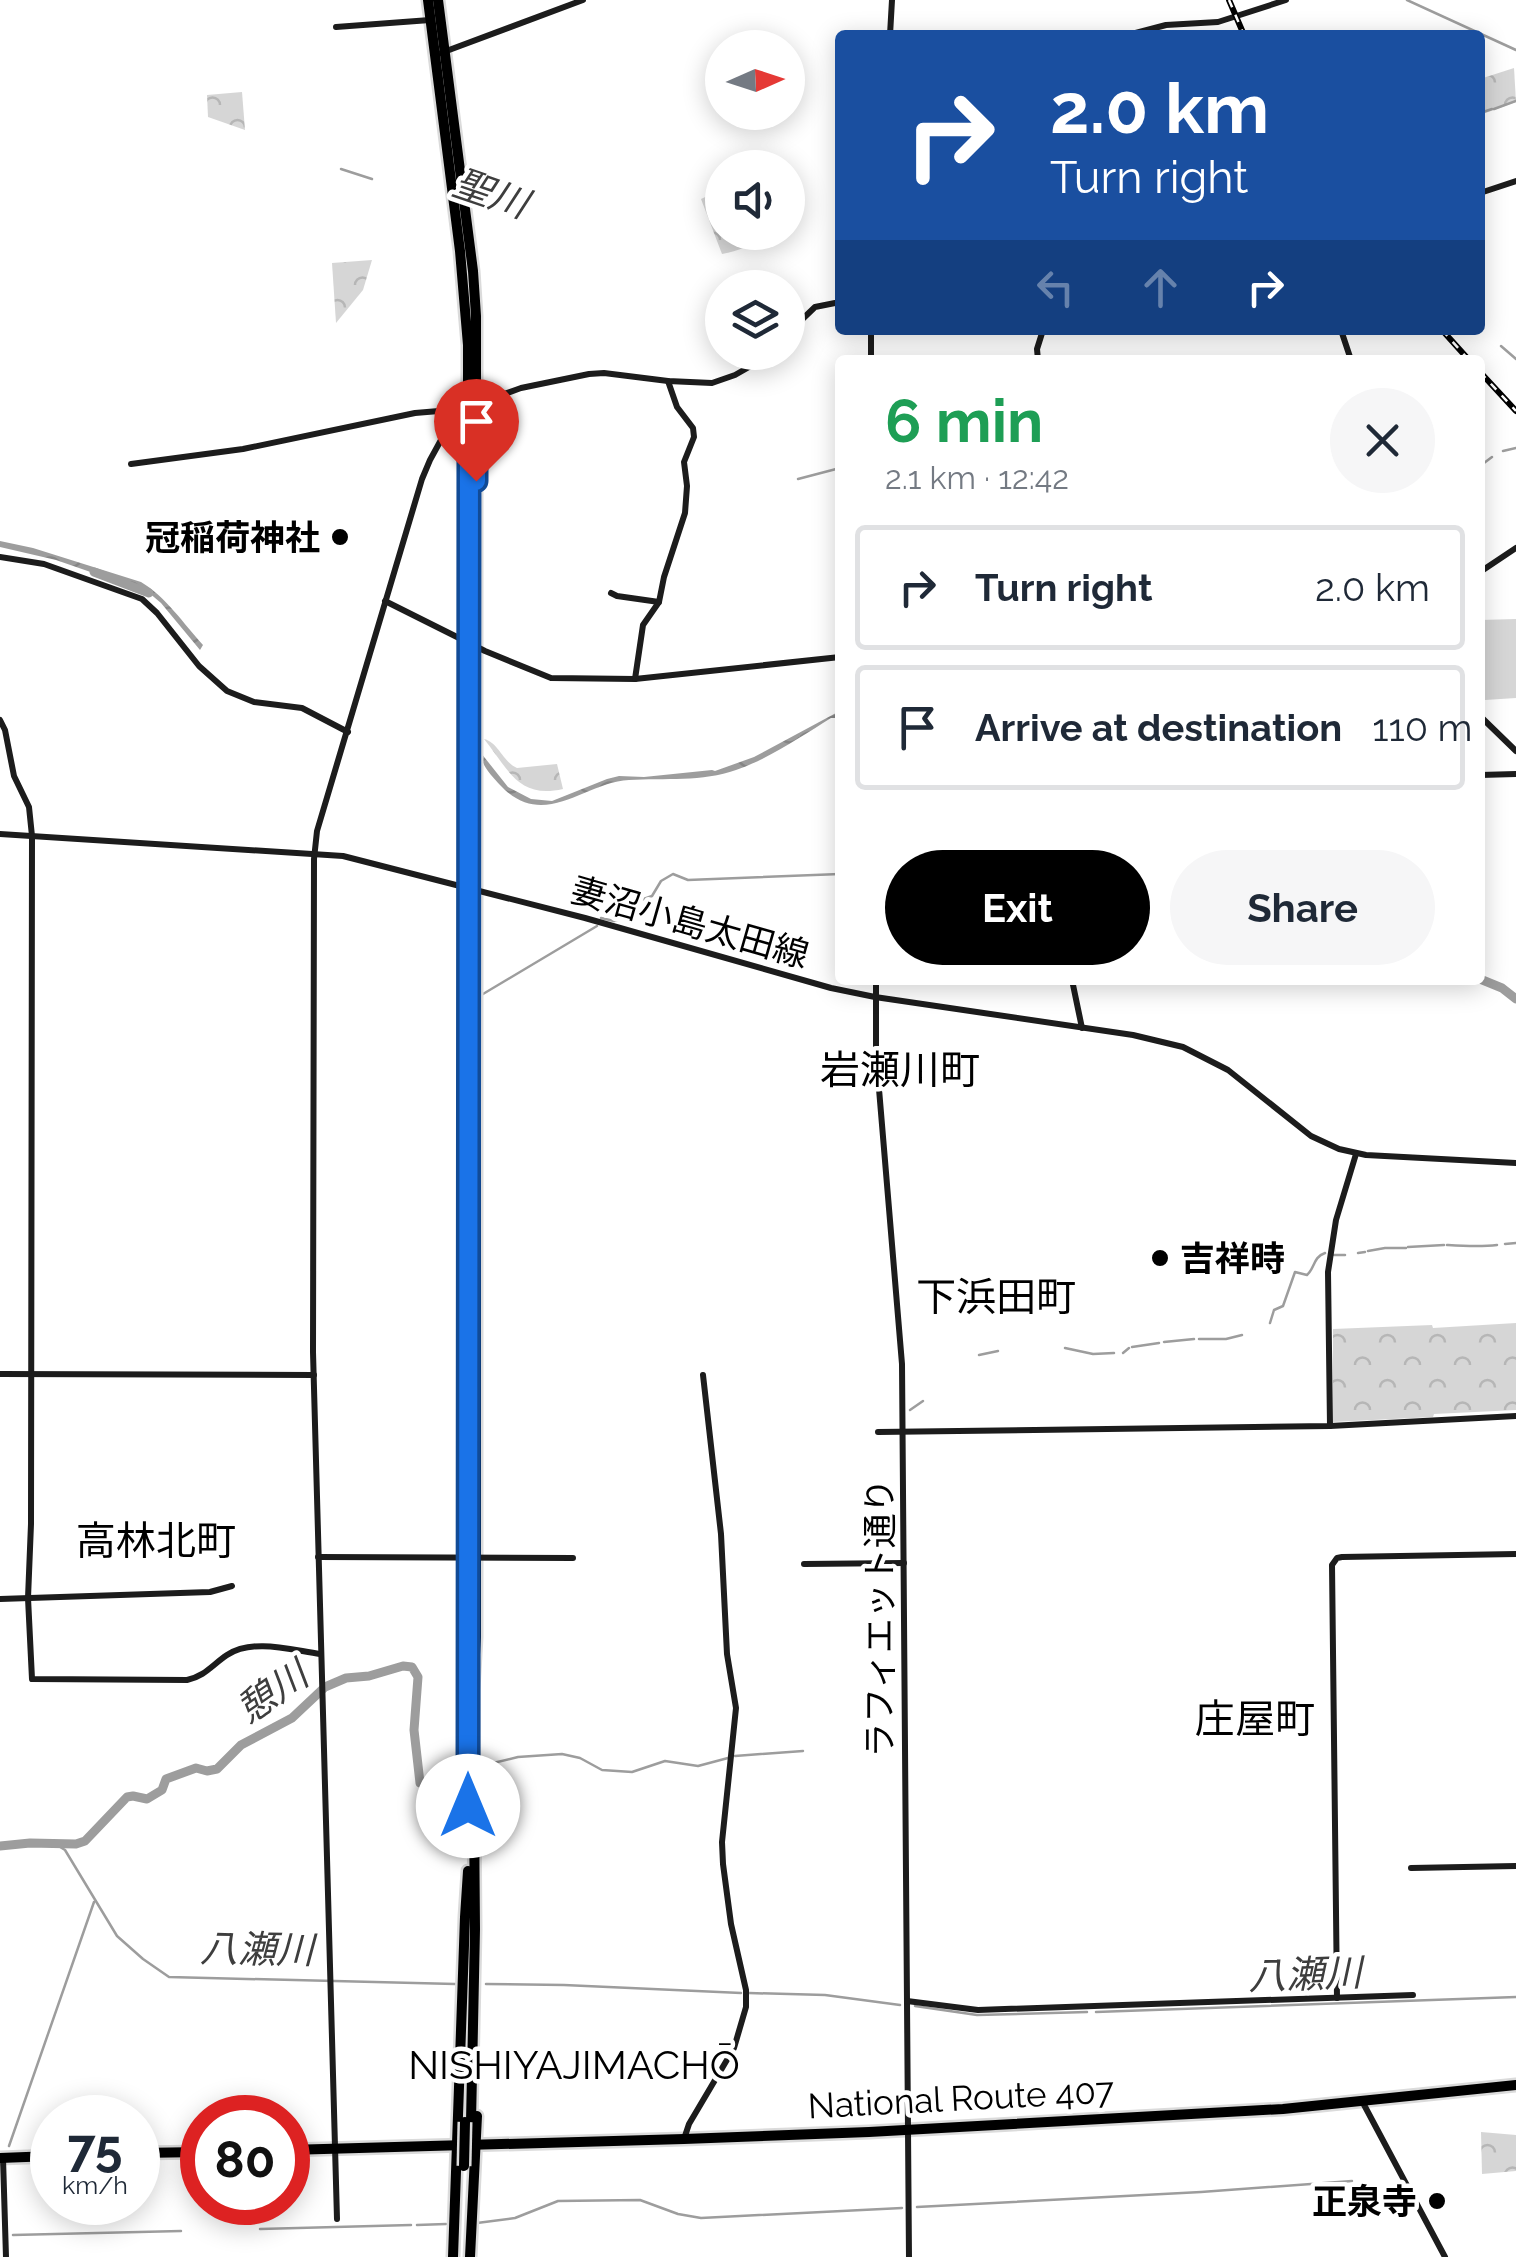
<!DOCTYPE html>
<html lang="en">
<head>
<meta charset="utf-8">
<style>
  body { margin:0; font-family:Raleway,"Noto Sans JP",sans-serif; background:#f6f6f7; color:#1f2937; height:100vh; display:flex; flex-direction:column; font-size:38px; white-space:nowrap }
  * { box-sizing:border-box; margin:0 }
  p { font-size:32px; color:#747a83 }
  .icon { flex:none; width:55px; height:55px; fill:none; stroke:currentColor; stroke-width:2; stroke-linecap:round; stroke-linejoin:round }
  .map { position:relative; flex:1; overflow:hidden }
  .drawer { position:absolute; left:835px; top:355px; width:650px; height:630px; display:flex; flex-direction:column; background:#fff; border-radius:10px; box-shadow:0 5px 25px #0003 }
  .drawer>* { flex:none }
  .top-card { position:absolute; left:835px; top:30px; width:650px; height:305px; border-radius:10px; box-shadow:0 5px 25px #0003; background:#1a4fa0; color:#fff; overflow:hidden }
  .needle { width:65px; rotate:87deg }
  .tools { position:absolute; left:705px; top:30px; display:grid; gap:20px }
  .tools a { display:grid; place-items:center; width:100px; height:100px; border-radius:50%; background:#fff; box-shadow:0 5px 25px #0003; font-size:50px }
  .speed { position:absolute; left:30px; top:2095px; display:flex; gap:20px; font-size:50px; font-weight:700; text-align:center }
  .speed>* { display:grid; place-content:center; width:130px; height:130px; border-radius:50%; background:#fff; box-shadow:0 5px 25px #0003; line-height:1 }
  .speed small { font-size:25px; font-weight:400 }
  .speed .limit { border:15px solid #d22; background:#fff; color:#111 }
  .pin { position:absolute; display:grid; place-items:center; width:85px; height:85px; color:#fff; margin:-102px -42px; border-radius:50% 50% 50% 0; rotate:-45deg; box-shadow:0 0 10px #0007 }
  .pin .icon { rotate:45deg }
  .me { position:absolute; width:110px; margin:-55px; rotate:0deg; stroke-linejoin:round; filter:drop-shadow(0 0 8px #0008) }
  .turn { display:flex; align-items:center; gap:35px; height:210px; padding:0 50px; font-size:45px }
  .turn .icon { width:130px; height:130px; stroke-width:2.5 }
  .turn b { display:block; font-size:70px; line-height:85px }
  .lanes { display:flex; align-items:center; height:95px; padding:0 50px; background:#0003; justify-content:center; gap:50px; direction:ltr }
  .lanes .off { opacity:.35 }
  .round { display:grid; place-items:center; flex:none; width:105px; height:105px; border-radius:52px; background:#f6f6f7 }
  .headline { display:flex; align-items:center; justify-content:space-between; height:170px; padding:0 50px }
  h1 { font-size:60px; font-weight:700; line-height:75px; color:#1e9e55 }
  .primary-button { display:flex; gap:20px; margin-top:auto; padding:20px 50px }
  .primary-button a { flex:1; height:115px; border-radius:60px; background:#000; color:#fff; font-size:40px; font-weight:700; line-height:115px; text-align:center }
  .primary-button a+a { background:#f6f6f7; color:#1f2937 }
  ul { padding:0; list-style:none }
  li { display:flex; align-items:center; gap:30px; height:125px; margin:0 20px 15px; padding:0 30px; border:5px solid #e0e1e3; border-radius:10px }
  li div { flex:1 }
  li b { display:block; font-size:38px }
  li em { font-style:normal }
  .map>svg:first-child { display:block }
</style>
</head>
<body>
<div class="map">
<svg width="1516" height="2257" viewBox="0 0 1516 2257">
  <defs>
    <pattern id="forest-crowns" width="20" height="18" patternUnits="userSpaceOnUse" patternTransform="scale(2.5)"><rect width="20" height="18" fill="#d6d6d6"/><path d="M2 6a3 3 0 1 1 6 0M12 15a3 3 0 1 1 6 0" fill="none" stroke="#b6b6b6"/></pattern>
    <pattern id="water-waves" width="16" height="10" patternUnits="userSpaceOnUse" patternTransform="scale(2.5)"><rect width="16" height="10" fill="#9d9d9d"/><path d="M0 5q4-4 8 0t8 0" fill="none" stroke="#858585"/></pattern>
  </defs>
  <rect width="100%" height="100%" fill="#fff"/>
  <polygon fill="#d6d6d6" points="1516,619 1516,698 1485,700 1480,620"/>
  <g fill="url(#forest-crowns)">
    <polygon points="1514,68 1516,102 1480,115 1480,79"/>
    <polygon points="242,92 245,130 208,117 207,95"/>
    <path d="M722,189V232L767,233C753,246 740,250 722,254L701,199Z"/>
    <polygon points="372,260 363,290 336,323 332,263"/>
    <path d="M484,739C498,742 503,762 517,768L557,764L563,789C518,799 509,770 484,739Z"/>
    <polygon points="1516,1323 1516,1410 1434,1414 1433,1417 1333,1422 1333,1329 1432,1325 1433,1328"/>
    <polygon points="1481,2132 1516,2135 1516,2171 1482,2174"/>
  </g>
  <g fill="url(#water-waves)">
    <path d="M0,541L33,548L141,582C166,597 183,623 203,645L200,650L161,603L148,592L56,560L0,547Z"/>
    <path d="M836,713H840V718H831C804,735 766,760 736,770C703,782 664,778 629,780C584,782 544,832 500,785C492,776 481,766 481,753L508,787L531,799L552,801L607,779L619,776L644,777L712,770L715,771L754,757Z"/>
  </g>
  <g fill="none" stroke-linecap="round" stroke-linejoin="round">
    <g stroke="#9d9d9d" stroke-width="2.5">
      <polyline points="1407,0 1516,50"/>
      <polyline points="1494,109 1516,101"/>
      <polyline points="1480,113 1492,109"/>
      <polyline points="341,169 372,179"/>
      <polyline points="1501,346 1516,359"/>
      <polyline points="1503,451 1516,448"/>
      <polyline points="1480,466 1492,457"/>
      <polyline points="798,479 840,468"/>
      <polyline points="601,918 614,921 620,919 638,901 652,896 661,881 673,874 688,880 840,874"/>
      <polyline points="483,994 597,926"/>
      <polyline points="1505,1244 1516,1243"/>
      <path d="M1447,1245C1464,1246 1480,1247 1497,1245"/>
      <polyline points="1408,1247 1444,1245"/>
      <polyline points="1368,1251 1385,1248 1406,1248"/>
      <polyline points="1358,1253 1365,1252"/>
      <polyline points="1334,1255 1345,1255"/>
      <path d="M1270,1323L1274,1310L1283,1306L1295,1272L1307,1275C1315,1268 1313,1257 1325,1253"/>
      <polyline points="1199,1339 1226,1339 1242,1335"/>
      <polyline points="1164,1342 1194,1339"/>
      <polyline points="1132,1347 1159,1343"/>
      <polyline points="1065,1348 1093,1354 1114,1353"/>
      <polyline points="1123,1353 1129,1348"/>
      <polyline points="979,1355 998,1351"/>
      <polyline points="910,1410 923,1401"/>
      <polyline points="735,1756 803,1751"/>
      <polyline points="489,1764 518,1757 562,1754 580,1758 602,1770 632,1772 665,1761 698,1766 728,1758"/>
      <polyline points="42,1845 57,1845 65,1850 117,1936 143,1959 169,1977 455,1984"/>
      <polyline points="486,1984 564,1985 741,1993"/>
      <polyline points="749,1993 825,1995 900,2005"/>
      <polyline points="915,2006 977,2015 1087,2012"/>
      <polyline points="1096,2012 1516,1997"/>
      <polyline points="9,2146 94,1902"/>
      <polyline points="917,2207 1201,2192 1352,2181"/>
      <polyline points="477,2223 515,2218 558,2201 640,2200 678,2214 701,2218 902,2208"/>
      <polyline points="417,2225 446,2224"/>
      <polyline points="260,2229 411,2225"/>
      <polyline points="13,2235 181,2231"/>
    </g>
    <g stroke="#9d9d9d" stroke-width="9">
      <polyline points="94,572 149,593"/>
      <polyline points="1480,979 1502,988 1516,999"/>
      <polyline points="482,1767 489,1764"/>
      <polyline points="0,1846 30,1843 76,1844 85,1841 127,1797 133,1796 147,1799 162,1790 166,1779 196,1768 207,1771 217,1769 241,1745 292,1718 325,1687 346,1678 369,1676 403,1666 412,1667 418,1677 414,1730 420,1783 435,1785 460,1776"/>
    </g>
    <defs>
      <g id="highway">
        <polyline points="428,0 460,251 468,345 468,881"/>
        <polyline points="438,0 473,271 476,316 476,1637 473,1689 475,1929 471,2122"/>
        <polyline points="468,1676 468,903"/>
        <polyline points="288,2150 684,2139 869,2132 1283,2109 1516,2085"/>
        <polyline points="138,2153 202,2152"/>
        <polyline points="0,2158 52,2156"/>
        <polyline points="453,2257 465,1917 468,1871"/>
        <polyline points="470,2257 477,2116"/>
      </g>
    </defs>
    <use href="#highway" stroke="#dbdbdb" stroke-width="15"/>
    <g stroke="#1c1c1c" stroke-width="6">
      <polyline points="336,27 430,20"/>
      <polyline points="890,35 892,0"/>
      <polyline points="1128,35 1166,25 1218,22 1286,0"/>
      <polyline points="441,53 583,0"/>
      <polyline points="1480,193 1516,181"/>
      <polyline points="871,330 871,360"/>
      <polyline points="1341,330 1351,360"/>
      <polyline points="788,333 815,307 840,302"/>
      <polyline points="1038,360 1037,349 1043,330"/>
      <polyline points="131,464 243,449 415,413 463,409 521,388 589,374 604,373 668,381 712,383 735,375 756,363 767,352"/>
      <polyline points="0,557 44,564 142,599 157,613 199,666 227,691 254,702 302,708 348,732"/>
      <polyline points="1480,572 1516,548"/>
      <polyline points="611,593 617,596 659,602"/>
      <polyline points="385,601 485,651 551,678 635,679 840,657"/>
      <polyline points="635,679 643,625 659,602 664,577 685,513 687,486 684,462 694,437 693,428 677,407 668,381"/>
      <polyline points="1480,716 1516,751"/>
      <path d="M0,720L5,730L14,776L29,807L32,836L31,1524L28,1598L32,1679L187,1680C205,1676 212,1665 227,1655C253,1638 291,1650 320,1654"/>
      <polyline points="1480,775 1516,774"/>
      <polyline points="0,834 343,856 585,918 831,988 875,997 1133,1035 1183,1047 1228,1070 1311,1136 1339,1149 1366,1155 1516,1163"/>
      <polyline points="876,980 876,1053 902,1364 909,2257"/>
      <polyline points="1072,980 1082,1028"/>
      <polyline points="0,1374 314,1375"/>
      <polyline points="1330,1426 1328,1272 1336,1220 1356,1154"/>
      <polyline points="878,1432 1330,1426 1516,1416"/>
      <polyline points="318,1557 573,1558"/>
      <polyline points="804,1564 904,1563"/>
      <polyline points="0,1599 210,1592 232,1586"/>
      <polyline points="1411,1868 1516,1866"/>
      <polyline points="1337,1998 1332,1565 1337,1558 1342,1557 1516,1554"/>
      <polyline points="907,2001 978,2010 1413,1995"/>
      <polyline points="1362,2101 1445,2257"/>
      <polyline points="684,2139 689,2124 734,2048 746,2007 746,1990 731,1924 723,1864 722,1842 736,1708 727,1654 721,1534 703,1375"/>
      <polyline points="3,2158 6,2257"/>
      <polyline points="337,2219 313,1352 314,859 317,831 422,479 430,460 447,429 446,411"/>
    </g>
    <use href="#highway" stroke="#000" stroke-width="10"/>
    <defs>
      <g id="rail">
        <polyline points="1229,0 1244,35"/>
        <polyline points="1442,330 1469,360"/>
        <polyline points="1480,372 1516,411"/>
      </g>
    </defs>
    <use href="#rail" stroke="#000" stroke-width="6"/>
    <use href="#rail" stroke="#fff" stroke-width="2.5" stroke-dasharray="8" stroke-linecap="butt"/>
    <defs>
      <polyline id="highway-bridge" points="464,2166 465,2122"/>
    </defs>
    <use href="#highway-bridge" stroke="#dbdbdb" stroke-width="15" stroke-linecap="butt"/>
    <use href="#highway-bridge" stroke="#000" stroke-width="10"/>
  </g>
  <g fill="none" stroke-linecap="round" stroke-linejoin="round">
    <defs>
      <polyline id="route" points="468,1806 469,416 469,408 476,406 476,481"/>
    </defs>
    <use href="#route" stroke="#114b97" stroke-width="25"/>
    <use href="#route" stroke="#1a73e8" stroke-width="18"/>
  </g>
  <g fill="#000" stroke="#fff" stroke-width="4">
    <circle cx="340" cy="537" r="10"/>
    <circle cx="1160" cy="1258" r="10"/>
    <circle cx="1437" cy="2201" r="10"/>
  </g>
  <g text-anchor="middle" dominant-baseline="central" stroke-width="9" stroke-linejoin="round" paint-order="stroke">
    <g font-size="35" font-weight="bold" fill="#000" stroke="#fff" text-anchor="end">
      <text x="320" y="537">冠稲荷神社</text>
      <text x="1180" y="1258" text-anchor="start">吉祥時</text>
      <text x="1417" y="2201">正泉寺</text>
    </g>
    <g font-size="35" fill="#000" stroke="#fff">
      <text transform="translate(690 922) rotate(16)">妻沼小島太田線</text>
      <text transform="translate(879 1618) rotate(-90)">ラフィエット通り</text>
      <text transform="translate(961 2098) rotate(-3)">National Route 407</text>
    </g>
    <g font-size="38" font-style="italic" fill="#3e3e3e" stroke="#fff">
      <text transform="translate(491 193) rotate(19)">聖川</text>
      <text transform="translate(272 1692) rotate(-35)">憩川</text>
      <text transform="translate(257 1949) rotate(1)">八瀬川</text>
      <text transform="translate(1305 1974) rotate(-2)">八瀬川</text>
    </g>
    <g font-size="40" fill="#000" stroke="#fff">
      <text x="900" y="1069">岩瀬川町</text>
      <text x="996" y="1296">下浜田町</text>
      <text x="156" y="1540">高林北町</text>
      <text x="1255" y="1718">庄屋町</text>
      <text x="574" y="2064">NISHIYAJIMACHŌ</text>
    </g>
  </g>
</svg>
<div class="tools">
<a><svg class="needle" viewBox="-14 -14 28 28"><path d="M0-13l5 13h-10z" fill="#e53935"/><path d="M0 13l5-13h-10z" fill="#747a83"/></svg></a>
<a><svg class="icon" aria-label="sound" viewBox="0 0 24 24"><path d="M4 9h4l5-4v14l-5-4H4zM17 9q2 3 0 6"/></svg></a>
<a><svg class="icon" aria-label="layers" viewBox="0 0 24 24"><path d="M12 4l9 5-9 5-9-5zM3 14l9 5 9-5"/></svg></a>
</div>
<div class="speed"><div>75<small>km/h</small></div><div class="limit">80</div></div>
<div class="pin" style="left:476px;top:481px;background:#d93025"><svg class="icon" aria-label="arrive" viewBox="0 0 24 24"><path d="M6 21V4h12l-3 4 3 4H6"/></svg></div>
<svg class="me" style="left:468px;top:1806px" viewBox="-20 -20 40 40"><circle r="19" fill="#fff"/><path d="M0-13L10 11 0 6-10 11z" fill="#1a73e8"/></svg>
<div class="top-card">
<div class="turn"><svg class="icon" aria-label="right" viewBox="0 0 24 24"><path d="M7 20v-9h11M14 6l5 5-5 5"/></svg><div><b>2.0 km</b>Turn right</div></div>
<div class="lanes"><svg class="icon off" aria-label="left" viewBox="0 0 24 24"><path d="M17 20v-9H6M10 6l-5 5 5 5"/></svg><svg class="icon off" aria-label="ahead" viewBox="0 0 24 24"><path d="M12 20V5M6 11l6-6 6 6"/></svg><svg class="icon" aria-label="right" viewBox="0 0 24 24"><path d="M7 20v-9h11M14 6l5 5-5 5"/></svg></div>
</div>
<section class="drawer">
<div class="headline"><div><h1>6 min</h1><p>2.1 km · 12:42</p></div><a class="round"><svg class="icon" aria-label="close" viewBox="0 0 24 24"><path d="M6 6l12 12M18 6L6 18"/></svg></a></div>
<ul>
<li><svg class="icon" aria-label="right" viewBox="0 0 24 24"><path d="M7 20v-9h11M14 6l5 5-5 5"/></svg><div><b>Turn right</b></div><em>2.0 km</em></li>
<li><svg class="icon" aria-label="arrive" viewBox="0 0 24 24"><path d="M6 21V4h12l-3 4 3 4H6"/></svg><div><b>Arrive at destination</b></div><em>110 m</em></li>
</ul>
<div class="primary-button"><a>Exit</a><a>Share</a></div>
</section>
</div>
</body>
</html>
